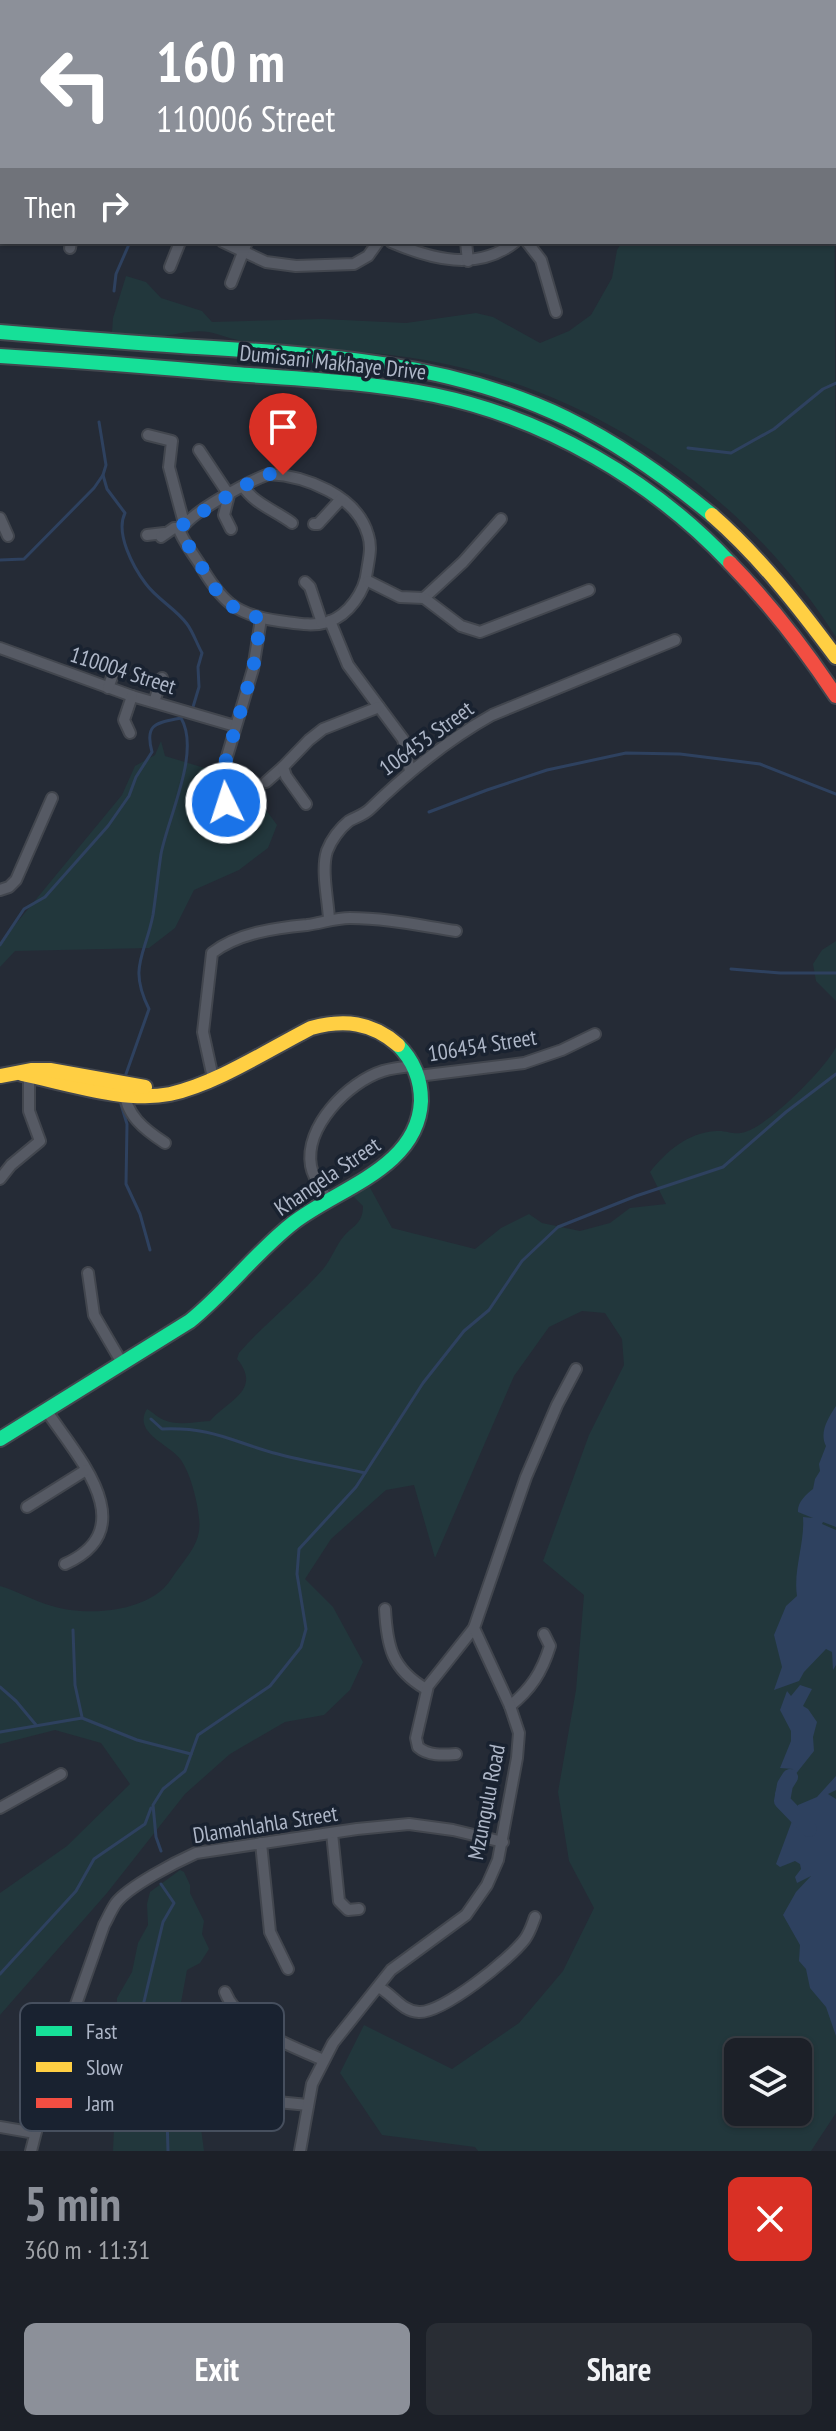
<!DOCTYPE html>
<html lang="en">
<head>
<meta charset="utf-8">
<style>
  body { margin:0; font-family:"PT Sans Narrow",sans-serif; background:#292d34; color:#f1f3f6; height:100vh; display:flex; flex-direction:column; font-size:30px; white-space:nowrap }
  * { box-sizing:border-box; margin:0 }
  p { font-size:26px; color:#a0a3a8 }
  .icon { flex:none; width:44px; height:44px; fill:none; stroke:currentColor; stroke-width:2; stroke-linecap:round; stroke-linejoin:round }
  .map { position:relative; height:2151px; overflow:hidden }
  .drawer { display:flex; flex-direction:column; background:#1c2028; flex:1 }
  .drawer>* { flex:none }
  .banner { position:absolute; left:0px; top:0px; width:836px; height:244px; box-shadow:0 2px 6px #0004,0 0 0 2px #3a3e45; background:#8c9099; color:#fff; overflow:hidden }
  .tools { position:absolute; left:724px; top:2038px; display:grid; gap:16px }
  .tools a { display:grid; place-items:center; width:88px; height:88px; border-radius:12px; background:#1c2028; box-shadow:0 2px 6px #0004,0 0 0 2px #3a3e45; font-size:40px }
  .pin { position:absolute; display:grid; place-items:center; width:68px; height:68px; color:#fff; margin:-82px -34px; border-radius:50% 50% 50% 0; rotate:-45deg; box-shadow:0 0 8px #0007 }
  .pin .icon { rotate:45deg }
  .me { position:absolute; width:88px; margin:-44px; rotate:356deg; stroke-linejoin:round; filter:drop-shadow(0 0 6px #0008) }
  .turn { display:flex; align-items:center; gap:28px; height:168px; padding:0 24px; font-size:36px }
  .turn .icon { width:104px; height:104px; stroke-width:2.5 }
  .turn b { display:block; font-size:56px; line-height:68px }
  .then { display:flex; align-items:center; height:76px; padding:0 24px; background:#0003; gap:16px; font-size:30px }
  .round { display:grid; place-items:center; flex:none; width:84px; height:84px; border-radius:12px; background:#292d34 }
  .overview { display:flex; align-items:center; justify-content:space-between; height:136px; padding:0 24px }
  h1 { font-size:48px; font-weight:700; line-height:60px; color:#8c9099 }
  .cta { display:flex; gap:16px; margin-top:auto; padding:16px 24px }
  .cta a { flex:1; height:92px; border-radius:12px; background:#8c9099; color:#fff; font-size:32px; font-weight:700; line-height:92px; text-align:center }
  .cta a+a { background:#292d34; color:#f1f3f6 }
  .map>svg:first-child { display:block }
</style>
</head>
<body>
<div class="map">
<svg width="836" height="2151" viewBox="0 0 836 2151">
  <rect width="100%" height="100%" fill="#252b36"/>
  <g fill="#22373c" fill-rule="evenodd">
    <path d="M834,56L836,637C744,493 595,390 425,360C379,352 332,350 286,345C270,344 253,344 238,340C228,338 218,334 209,332C192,329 177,335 160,336C145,337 128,334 112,332L113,318L126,276L146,282L161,298L202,311L212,322L322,319L406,323L476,313L493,317L540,343L569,331L591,315L612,278L617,250L622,242H834Z"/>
    <polygon points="161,741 165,756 231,776 255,795 277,825 268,848 239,870 194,890 175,928 149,948 15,951 0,967 0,943 122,795 135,766 155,755"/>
    <polygon points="836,941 836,1001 816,981 813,964 822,950"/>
    <path d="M836,1047V2113L811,2151H478L475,2147L382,2135L340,2073L364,2025L452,2069L519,2023L563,1971L594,1908L569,1861L558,1792L576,1690L584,1595L543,1561L589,1435L624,1365L622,1339L605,1313L582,1311L549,1327L514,1376L435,1558L414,1485L386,1490L331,1539L305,1579L333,1607L363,1662L350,1690L324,1715L285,1722L230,1754L185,1794L107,1893L0,2015V1893L67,1846L130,1784L101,1743L55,1730L0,1744V1586C17,1591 34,1601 52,1606C84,1616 138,1613 164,1588C170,1582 174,1574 179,1568C191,1552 202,1539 199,1518C197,1500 191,1475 181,1460C170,1444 132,1433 147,1409C153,1412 158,1418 164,1420C177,1426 195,1422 210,1421C227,1401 263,1390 237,1359L239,1353C265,1323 298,1298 324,1268C332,1258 336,1245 344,1236C354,1225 363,1223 363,1206L350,1193L368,1184L392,1228L475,1249L501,1228L529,1214L542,1223L580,1231L610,1223L630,1208L666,1204L650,1172C667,1151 687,1133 716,1131C731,1130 735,1138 752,1129C775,1118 825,1069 836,1047ZM738,2052H798V2112H738Z"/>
    <path d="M180,1870L184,1872L190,1885V1893L204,1921L202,1934L209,1949L200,1963L187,1970L180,2008C203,2028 190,2031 200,2054L187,2081L199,2113L204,2151H113L114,2127L127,2109L131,2044L117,2011V1998L132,1972L138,1943L148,1925L147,1904L150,1892Z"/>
  </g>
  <g fill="#2e415f">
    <path d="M836,1406V1527L823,1522L822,1524L836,1530V1665L833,1670L832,1652L826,1649L804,1672L799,1681L774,1690L782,1667L774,1635L786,1606L797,1596C793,1570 805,1543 803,1517L813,1518L798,1512C797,1503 806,1494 813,1489L815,1479L820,1471L819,1464L826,1446C819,1433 828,1418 836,1406Z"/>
    <polygon points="800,1685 812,1689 803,1706 808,1709 817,1722 813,1737 814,1751 787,1785 784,1796 779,1798 775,1794 779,1781 793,1769 780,1768 791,1741 791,1731 780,1710 787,1691 791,1696"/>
    <polygon points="836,1776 836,1790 828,1794 836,1799 836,2036 826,2007 810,1988 806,1969 799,1961 800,1945 783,1915 796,1892 811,1876 797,1883 795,1877 801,1869 800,1864 795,1861 780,1867 776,1864 798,1805 817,1797"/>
  </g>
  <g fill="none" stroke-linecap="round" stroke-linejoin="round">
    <g stroke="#2e415f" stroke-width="3">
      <polyline points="209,2 212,0"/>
      <polyline points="114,291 116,274 130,242"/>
      <polyline points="688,448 731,453 774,429 823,389 836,383"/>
      <path d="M103,475L107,489L125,513C115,533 133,567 146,584C157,599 176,609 187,624C193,632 197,644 202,653L198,667L199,687L193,707"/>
      <polyline points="0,560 24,559 94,488 103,475 106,465 99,422"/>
      <polyline points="429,812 487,790 547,770 626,753 680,754 760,764 836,794"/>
      <path d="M0,945L24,909L45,897L108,826L129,796L136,777L152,752C144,723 157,723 181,718C201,752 168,817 161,854C158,874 156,895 153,915C145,956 128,967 149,1009L126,1074"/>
      <polyline points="731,969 780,973 836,973"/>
      <polyline points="120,1101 127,1124 126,1184 140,1214 150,1250"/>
      <path d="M151,1419L162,1429C214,1427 232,1442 278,1454C307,1462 336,1466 365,1473"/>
      <polyline points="73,1630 75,1685 82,1717"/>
      <polyline points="0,1687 16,1701 36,1725"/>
      <polyline points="0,1732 82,1718 137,1740 191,1754"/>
      <polyline points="161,1851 156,1837 153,1805 163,1789 185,1771 198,1735 270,1686 301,1647 306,1629 297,1574 299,1549 356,1487 423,1383 464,1331 489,1310 522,1261 558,1227 636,1196 723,1167 786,1112 836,1074"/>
      <polyline points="161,1884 174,1903 163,1922 142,2010 148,2051 176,2101 167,2117 168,2151"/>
      <polyline points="0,1974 76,1891 94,1859 145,1824 151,1808"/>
    </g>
    <polyline stroke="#2e415f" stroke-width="16" points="790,1777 785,1785 782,1801 809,1829"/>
    <defs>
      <g id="street">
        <polyline points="165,0 166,2"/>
        <polyline points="377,0 377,2"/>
        <polyline points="713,0 714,2"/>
        <polyline points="143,2 145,0"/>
        <polyline points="258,2 260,0"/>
        <polyline points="552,2 556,0"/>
        <polyline points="818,2 836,1"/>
        <polyline points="0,33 2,34"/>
        <polyline points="223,242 266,262 296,266 354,264 368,256 378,242"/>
        <path d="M391,242C431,259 477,272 515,242"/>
        <polyline points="466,242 468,261"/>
        <polyline points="527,242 541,260 556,312"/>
        <polyline points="70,248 71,242"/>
        <polyline points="170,267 180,242"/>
        <polyline points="231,283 247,242"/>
        <polyline points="148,435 172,441 169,467 184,523"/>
        <polyline points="199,450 229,495 224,515 231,529"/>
        <path d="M269,474C305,476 357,495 368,535C372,547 369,558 367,571C365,591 349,615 328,622C312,627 295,623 279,621C235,615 221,601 199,563C192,553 185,543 180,532C186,514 250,481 269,474Z"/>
        <path d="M243,486C253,503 276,511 292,523"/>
        <polyline points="0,518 8,536"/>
        <polyline points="314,524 318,524 341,499"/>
        <polyline points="147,535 164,533"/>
        <polyline points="161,537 174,528 181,528"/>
        <polyline points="368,581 400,597 424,598 463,562 501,519"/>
        <polyline points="305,582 310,587 322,623"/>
        <polyline points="424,598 461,626 480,632 589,590"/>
        <polyline points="330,621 348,665 403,739 410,771"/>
        <polyline points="0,648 132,696 235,726"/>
        <polyline points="108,688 116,666"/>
        <polyline points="154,702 162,678"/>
        <polyline points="130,733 124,720 132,696"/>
        <polyline points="266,782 283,767"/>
        <polyline points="220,804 229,803 246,782"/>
        <polyline points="306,804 286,776 283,767 309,740 323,729 379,707"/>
        <polyline points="215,808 222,797 223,770 253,669 261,619"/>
        <polyline points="0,890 9,887 16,880 52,798"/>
        <path d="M329,919C328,899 321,870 327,851C331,840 340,828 349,821C356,817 364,815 370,809C407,773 447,740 492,715L675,640"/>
        <polyline points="418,1076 524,1063 562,1050 595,1034"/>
        <path d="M213,1078L203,1032L212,953C238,933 275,928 307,925C322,923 335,918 350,918C386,918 422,926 456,931"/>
        <path d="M125,1089C124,1114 145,1130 165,1143"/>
        <polyline points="0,1179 11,1165 40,1141 29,1111 29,1072"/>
        <path d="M328,1200C322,1190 313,1178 311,1166C304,1127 348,1082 383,1071C393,1068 404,1067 414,1066"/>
        <polyline points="88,1273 94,1315 122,1363"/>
        <path d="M46,1410C76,1455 145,1528 65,1564"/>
        <polyline points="27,1507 86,1470"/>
        <path d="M385,1609C387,1647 392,1669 426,1689"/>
        <path d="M510,1706C531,1689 542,1672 550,1646L544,1634"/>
        <path d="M456,1754C443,1755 428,1756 418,1747L416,1738L428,1686L474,1628"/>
        <polyline points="0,1808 61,1774"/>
        <polyline points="332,1833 339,1901 348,1910 359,1909"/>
        <polyline points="261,1843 270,1932 288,1969"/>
        <path d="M378,1987C393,1994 401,2011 419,2012C443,2013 510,1959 525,1939C530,1932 532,1925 535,1917"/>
        <path d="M225,1992C240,2029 290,2045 323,2060"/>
        <polyline points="223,2101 257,2100 308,2105"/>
        <polyline points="0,2127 35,2133"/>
        <path d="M31,2151L49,2081L104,1925C108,1918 111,1910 116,1903C129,1886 176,1862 196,1853L357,1829L409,1824L453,1830L503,1842"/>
        <polyline points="300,2151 312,2084 333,2043 391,1970 466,1915 487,1885 498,1860 517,1758 519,1733 510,1706 474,1628 526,1477 557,1405 576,1369"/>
      </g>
      <g id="fast">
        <polyline points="436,2 438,0"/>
        <polyline points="0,161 2,162"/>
        <path d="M0,332C60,337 121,342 181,346C312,354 446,360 566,418C619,444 666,477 712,515"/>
        <path d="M0,356C79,361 157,367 235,374C301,379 369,382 434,395C545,418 652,480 730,563"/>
        <path d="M0,1439L190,1321C227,1291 256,1252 293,1223C338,1188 418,1168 421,1101C421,1079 413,1060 398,1045"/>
      </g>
      <g id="slow">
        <path d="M712,515C760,557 798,606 836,657"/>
        <path d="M22,1074C66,1083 125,1103 170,1094C216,1084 268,1050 311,1028C344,1019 372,1022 398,1045"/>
        <polyline points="0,1076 32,1070 50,1070 145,1087"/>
      </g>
      <path id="jam" d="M730,563C770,604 804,648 836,696"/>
    </defs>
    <use href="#street" stroke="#42464e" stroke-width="14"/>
    <use href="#fast" stroke="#42464e" stroke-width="18"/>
    <use href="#slow" stroke="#42464e" stroke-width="18"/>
    <use href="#jam" stroke="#42464e" stroke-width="18"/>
    <use href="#street" stroke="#565a64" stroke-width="10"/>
    <use href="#fast" stroke="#16e098" stroke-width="14"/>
    <use href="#slow" stroke="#ffcf43" stroke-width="14"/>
    <use href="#jam" stroke="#f24e42" stroke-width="14"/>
  </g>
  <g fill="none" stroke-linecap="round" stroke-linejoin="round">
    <polyline stroke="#1a73e8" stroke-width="14" stroke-dasharray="0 25.2" points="226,803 220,804 223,770 253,669 261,619 236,609 221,598 180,532 184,523 257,478 269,474 283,475"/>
  </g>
  <g text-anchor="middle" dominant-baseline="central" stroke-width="7" stroke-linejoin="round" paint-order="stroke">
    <g font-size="22" fill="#aeb7c8" stroke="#192230">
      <text transform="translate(333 362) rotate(6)">Dumisani Makhaye Drive</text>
      <text transform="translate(123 670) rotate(18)">110004 Street</text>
      <text transform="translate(426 738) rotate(-36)">106453 Street</text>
      <text transform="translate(482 1045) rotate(-9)">106454 Street</text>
      <text transform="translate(327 1176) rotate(-34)">Khangela Street</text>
      <text transform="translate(486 1802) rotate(-79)">Mzungulu Road</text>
      <text transform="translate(265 1824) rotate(-9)">Dlamahlahla Street</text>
    </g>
  </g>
  <rect x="20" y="2003" width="264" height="128" rx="12" fill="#192230" stroke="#464f5e" stroke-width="2"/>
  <rect x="36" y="2026" width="36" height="10" fill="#16e098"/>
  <rect x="36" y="2062" width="36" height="10" fill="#ffcf43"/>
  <rect x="36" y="2098" width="36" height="10" fill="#f24e42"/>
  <g font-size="22" fill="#aeb7c8">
    <text x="86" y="2039">Fast</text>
    <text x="86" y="2075">Slow</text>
    <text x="86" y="2111">Jam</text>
  </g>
</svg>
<div class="tools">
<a><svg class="icon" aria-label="layers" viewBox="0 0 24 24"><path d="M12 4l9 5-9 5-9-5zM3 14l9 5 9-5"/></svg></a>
</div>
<div class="pin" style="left:283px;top:475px;background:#d93025"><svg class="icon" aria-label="arrive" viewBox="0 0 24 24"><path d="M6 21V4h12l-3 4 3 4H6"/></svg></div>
<svg class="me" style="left:226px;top:803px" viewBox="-20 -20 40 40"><circle r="17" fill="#1a73e8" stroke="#fff" stroke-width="3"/><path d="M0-11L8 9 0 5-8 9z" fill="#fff"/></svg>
<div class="banner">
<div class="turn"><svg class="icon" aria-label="left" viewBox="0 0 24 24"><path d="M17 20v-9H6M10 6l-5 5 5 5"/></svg><div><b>160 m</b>110006 Street</div></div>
<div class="then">Then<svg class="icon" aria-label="right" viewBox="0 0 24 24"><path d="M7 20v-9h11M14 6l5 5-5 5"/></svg></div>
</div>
</div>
<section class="drawer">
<div class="overview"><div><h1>5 min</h1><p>360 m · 11:31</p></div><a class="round" style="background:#d93025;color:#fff"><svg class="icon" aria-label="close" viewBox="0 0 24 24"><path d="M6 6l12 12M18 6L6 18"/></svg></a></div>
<div class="cta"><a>Exit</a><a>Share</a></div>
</section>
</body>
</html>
